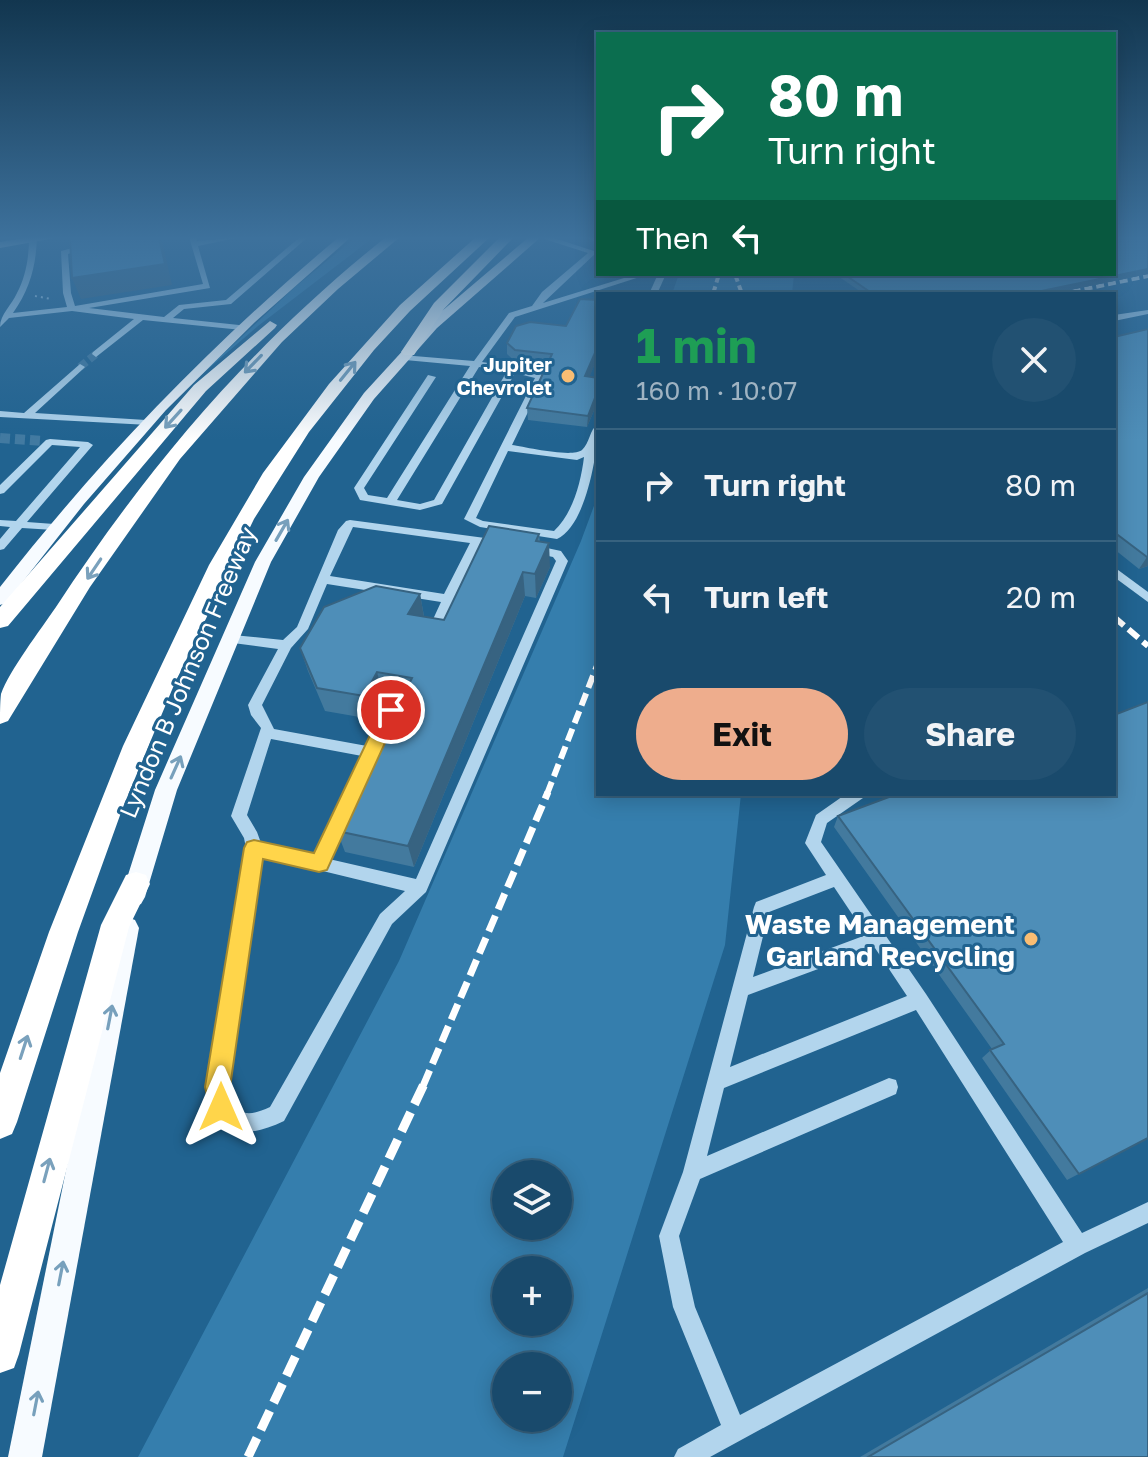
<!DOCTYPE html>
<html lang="en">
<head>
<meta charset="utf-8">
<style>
  body { margin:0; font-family:"Golos Text",sans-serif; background:#225172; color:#f1f3f6; height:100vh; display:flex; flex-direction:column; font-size:30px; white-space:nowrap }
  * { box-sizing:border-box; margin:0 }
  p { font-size:26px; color:#9fb3c2 }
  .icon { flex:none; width:44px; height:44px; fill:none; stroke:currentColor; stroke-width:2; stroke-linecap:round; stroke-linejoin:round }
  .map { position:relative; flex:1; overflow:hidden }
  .panel { position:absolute; left:596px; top:292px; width:520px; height:504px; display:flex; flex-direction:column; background:#194a6c; border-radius:0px; box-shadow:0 4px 20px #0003,0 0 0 2px #37627f }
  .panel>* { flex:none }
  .hud { position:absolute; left:596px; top:32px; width:520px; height:244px; border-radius:0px; box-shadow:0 4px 20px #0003,0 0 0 2px #37627f; background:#0b6e4f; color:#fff; overflow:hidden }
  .controls { position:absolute; left:492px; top:1160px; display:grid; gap:16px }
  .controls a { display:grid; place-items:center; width:80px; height:80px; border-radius:50%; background:#194a6c; box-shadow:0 4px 20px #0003,0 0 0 2px #37627f; font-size:40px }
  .pin { position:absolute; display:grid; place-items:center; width:68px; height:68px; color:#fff; margin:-34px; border:4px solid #fff; border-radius:50%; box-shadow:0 2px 8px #0007 }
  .me { position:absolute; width:88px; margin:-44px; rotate:0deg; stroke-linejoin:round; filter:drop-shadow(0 0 6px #0008) }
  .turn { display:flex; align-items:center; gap:28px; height:168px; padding:0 40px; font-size:36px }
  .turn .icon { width:104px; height:104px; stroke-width:2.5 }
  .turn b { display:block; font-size:56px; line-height:68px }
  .then { display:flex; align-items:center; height:76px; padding:0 40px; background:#0003; gap:16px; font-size:30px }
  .round { display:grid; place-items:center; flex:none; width:84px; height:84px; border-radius:42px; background:#225172 }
  .overview { display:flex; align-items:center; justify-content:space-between; height:136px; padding:0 40px }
  h1 { font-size:48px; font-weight:700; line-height:60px; color:#1e9e55 }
  .cta { display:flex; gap:16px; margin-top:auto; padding:16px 40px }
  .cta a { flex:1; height:92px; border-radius:48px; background:#eead8d; color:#111; font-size:32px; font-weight:700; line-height:92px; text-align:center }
  .cta a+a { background:#225172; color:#f1f3f6 }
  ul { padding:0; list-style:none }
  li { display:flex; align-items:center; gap:24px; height:112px; padding:0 40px; border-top:2px solid #37627f }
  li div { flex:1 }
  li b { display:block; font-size:30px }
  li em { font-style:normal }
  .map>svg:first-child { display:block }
</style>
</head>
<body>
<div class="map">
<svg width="1148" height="1457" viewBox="0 0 1148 1457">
  <rect width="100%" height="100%" fill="#216390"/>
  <g fill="#357ead" fill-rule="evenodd">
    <polygon points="356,237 374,237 258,326 194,381 295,287"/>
    <polygon points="679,274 794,274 792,294 672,294"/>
    <path d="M598,495V794H741L725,945L563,1457H138L399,961L581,541ZM558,1174V1226H506V1174ZM506,1270H558V1322H506ZM506,1366H558V1418H506Z"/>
  </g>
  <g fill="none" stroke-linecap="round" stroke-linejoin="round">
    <polyline stroke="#427aa1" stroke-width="8" stroke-dasharray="8 4" stroke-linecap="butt" points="80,367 96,354"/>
    <polyline stroke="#427aa1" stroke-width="10" stroke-dasharray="10 5" stroke-linecap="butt" points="0,438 43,441"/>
    <polyline stroke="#b2d5ed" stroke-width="2" stroke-dasharray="2 4" stroke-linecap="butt" points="35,296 51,299"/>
    <g fill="#b2d5ed" fill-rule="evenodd">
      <path d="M29,237H37C36,266 30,289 13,313L67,307L63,293L61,251L88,244L92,246L68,254L71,293L75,306L203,284L189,237H196L197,241L241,237L198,246L210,288L89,308L164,317L179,305L226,300L300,237H308L231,304L184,309L173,318L239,325L243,328L242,330L143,320L96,357L92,354L93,352L134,319L72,311L9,318L0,327C0,314 12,305 17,293C26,276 29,257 29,237Z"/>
      <path d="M538,237H551L597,252L543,303L637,274H649L515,317L482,362L535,370L545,377L512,445C526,447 572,458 582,450C590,443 589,430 598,424C598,453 586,526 557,539L480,527L464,519L535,378L515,373L442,504L420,510L360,500L354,488L428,375L436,377L364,488L368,495L387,498L470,366L405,360L402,359V355L474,361L509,313L532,306L542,292L588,253ZM479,367L507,371L434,500L420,504L397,500ZM508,451L577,460L584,457C581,482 573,513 554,531L483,521L476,518Z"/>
      <polygon points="588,237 598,237 598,242 588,239"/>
      <polygon points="658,274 666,274 657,294 649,294"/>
      <polygon points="1148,310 1148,314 1114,321 1114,315"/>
      <polygon points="80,364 85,367 83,369 35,413 146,420 151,423 149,425 0,417 0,411 24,413"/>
      <polygon points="50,439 88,442 93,445 27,522 54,524 60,527 54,530 22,528 4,549 0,550 0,539 10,527 0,526 0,520 16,521 80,447 52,445 4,493 0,494 0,485 46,440"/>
      <path d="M350,520L500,540L506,544L500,548L481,545L441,628L435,632L429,628L441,602L327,584L308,629L291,648L262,705L274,729L367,746L386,706H396L398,710L329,859L416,879L556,561L553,557L529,552L527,549L533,545L561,551L568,561L426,892L392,924L284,1121C242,1141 218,1135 208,1087L246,848L244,838L231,816L261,728L251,715L248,705L278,649L233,643L227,639L233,635L283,640L297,627L338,530L346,521ZM353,527L470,543L444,594L330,576ZM271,739L362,756L315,855L261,843L257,832L247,815ZM261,856L405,891L380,914L270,1107C245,1119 233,1114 226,1087Z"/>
      <polygon points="1114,567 1148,592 1148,602 1114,577"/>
      <path d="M846,794H865L863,798L827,823L821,842L926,994L1082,1233L1148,1202V1223L1085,1253L710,1457H674L678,1449L721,1425L673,1307L659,1236L683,1172L754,907L756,902L826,875L805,843L816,815ZM834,887L866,935L753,977L769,912ZM875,948L907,996L730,1067L748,995ZM916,1010L1063,1242L740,1415L695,1307L679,1236L700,1179L896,1094L898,1087L896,1080L889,1078L707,1156L724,1088Z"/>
    </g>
    <g fill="#f7fbff" fill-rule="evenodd">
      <polygon points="31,237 61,237 0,248 0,242"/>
      <path d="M339,237H351L255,322L166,410L84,504L6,603L0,605V587C101,458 213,342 339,237Z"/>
      <polygon points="529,237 541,237 437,328 374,399 319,477 271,562 177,790 145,897 141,904 133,907 125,904 121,897 155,790 255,562 304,477 364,393 429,322"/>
      <polygon points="127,917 135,920 139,928 42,1457 8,1457 115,928 119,920"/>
    </g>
    <g fill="#fff" fill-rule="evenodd">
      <path d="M386,237H400L338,289L282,342L180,459L90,587L8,721L0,724C0,715 0,702 1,694C9,671 41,629 56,607C149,465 253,343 386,237Z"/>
      <polygon points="476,237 490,237 410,311 374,350 309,432 254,519 174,685 123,807 78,932 17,1122 12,1134 0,1139 0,1073 49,932 123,746 209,565 263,473 329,384 400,305"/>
      <polygon points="500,237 514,237 444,309 414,355 404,355 401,352 434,303"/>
      <polygon points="270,321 277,325 275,328 206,391 8,626 0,628 0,607 194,385"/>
      <polygon points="136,872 146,875 150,884 129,927 19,1354 14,1368 0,1373 0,1285 101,925 126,875"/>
    </g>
    <g stroke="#fff" stroke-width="4" stroke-dasharray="8 4" stroke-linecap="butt">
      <polyline points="735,274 742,294"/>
      <polyline points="713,294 719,274"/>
      <polyline points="1061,294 1148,276"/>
    </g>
    <g stroke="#fff" stroke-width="6" stroke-dasharray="13 6" stroke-linecap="butt">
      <polyline points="1114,617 1148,646"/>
      <polyline points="547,794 598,663"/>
    </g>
    <polyline stroke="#fff" stroke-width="7" stroke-dasharray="17 7" stroke-linecap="butt" points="423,1086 548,792"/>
    <polyline stroke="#fff" stroke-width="9" stroke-dasharray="21 9" stroke-linecap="butt" points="248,1457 424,1084"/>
  </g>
  <g fill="#437a9e">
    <polygon points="1148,238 1148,274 1050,294 864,294 835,274 1114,274"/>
    <polygon points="598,300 598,356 589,377 598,378 598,401 587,427 528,420 527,408 547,365 515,361 507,354 507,343 566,326"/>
    <polygon points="1148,329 1148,566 1139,569 1114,549 1114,337"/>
    <polygon points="539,534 540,542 550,567 536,598 525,596 414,867 345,852 337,831 402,699 383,695 371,719 325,711 308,671 300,648 420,594 424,616 444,620"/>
    <polygon points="838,816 1148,1138 1067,1180 982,1058 992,1049 834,827"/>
    <polygon points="1148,1288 1148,1457 860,1457"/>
  </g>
  <g fill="#376381">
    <polygon points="159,238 160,238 163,245 172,285 81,299 72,278"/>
    <polygon points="1148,269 1148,274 1050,294 1027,294"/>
    <polygon points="598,346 598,356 585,388 585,376"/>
    <polygon points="598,390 598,401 587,427 588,416"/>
    <polygon points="549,543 550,567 536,598 535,574"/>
    <polygon points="1148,556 1148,566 1139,569 1147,557"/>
    <polygon points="523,572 525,596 414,867 408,846"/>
    <polygon points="420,594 424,617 408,614"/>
    <polygon points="377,672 383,695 371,719 364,696"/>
  </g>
  <g fill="#4e8eb8" stroke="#376381" stroke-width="2">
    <polygon points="70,238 159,238 165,264 72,278"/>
    <polygon points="1114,238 1148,238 1148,269 1027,294 873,294 844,274 1114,274"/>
    <polygon points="580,299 598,300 598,346 585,376 598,378 598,390 588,416 527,408 552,354 515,350 507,343 516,326 530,322 566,326"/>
    <polygon points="1148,329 1148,556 1147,557 1114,532 1114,337"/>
    <polygon points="489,526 539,534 536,541 549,543 535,574 523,572 408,846 337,831 412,678 377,672 364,696 317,688 300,648 324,607 376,586 420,594 408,614 444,620"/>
    <polygon points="1148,702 1148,1138 1079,1174 990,1050 1004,1044 838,816 897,794 1114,794 1114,715"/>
    <polygon points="1148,1293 1148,1457 868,1457"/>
  </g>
  <defs><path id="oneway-shaft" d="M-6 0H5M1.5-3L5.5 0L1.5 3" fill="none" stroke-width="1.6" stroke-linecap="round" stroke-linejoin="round" transform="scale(2)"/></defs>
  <g stroke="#7aa1bc">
    <use href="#oneway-shaft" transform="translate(253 364) rotate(134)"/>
    <use href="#oneway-shaft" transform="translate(348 371) rotate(-51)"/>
    <use href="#oneway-shaft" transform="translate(173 419) rotate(132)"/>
    <use href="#oneway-shaft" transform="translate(94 569) rotate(124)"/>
    <use href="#oneway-shaft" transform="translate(24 1047) rotate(-72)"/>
    <use href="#oneway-shaft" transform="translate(47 1170) rotate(-75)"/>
  </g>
  <g stroke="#77a0bc">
    <use href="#oneway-shaft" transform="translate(282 530) rotate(-60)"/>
    <use href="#oneway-shaft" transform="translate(176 767) rotate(-66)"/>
    <use href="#oneway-shaft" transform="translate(110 1017) rotate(-79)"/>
    <use href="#oneway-shaft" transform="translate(61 1273) rotate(-79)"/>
    <use href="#oneway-shaft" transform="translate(36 1403) rotate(-79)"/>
  </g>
  <linearGradient id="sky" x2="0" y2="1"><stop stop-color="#12364f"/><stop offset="0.54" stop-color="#3d719c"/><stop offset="1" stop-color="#3d719c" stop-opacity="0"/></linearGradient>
  <rect width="1148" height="441" fill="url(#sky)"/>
  <polygon fill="#ffd54a" stroke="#a68a30" stroke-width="2" points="391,703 400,710 327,870 319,872 263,859 230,1087 233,1107 229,1116 221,1119 212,1116 205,1087 244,848 247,842 254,840 314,853 382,710"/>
  <g fill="#f9bd73" stroke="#216390" stroke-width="3">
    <circle cx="568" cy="376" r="8"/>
    <circle cx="1031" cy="939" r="8"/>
  </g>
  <g text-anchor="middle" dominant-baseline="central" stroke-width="6" stroke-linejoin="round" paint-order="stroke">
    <g font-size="20" font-weight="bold" fill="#fff" stroke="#216390" text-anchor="end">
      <text x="552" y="364">Jupiter<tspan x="552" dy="23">Chevrolet</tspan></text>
    </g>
    <g font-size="24" fill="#fff" stroke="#216390">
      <text transform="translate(187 672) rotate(-67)">Lyndon B Johnson Freeway</text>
    </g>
    <g font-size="28" font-weight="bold" fill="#fff" stroke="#216390" text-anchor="end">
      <text x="1015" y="923">Waste Management<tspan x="1015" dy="32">Garland Recycling</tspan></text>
    </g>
  </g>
</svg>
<div class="controls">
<a><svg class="icon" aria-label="layers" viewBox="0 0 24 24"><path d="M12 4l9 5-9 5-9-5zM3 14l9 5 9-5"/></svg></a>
<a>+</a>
<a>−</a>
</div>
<div class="pin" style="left:391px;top:710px;background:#d93025"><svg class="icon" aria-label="arrive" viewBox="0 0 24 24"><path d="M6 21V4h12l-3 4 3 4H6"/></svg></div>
<svg class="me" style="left:221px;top:1107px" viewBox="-20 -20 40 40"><path d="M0-17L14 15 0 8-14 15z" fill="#ffd54a" stroke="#fff" stroke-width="4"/></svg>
<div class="hud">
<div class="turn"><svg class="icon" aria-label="right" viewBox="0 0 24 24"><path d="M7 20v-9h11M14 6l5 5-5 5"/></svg><div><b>80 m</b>Turn right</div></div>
<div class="then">Then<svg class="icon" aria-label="left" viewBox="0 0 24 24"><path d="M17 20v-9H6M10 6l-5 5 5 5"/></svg></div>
</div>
<section class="panel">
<div class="overview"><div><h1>1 min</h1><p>160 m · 10:07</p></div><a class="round"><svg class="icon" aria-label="close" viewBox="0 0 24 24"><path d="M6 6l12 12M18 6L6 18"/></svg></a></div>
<ul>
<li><svg class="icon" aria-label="right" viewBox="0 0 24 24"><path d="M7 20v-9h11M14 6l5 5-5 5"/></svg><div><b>Turn right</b></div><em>80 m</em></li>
<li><svg class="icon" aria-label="left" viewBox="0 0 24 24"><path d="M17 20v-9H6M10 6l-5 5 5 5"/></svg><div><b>Turn left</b></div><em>20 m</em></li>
</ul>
<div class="cta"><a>Exit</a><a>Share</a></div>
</section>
</div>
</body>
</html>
